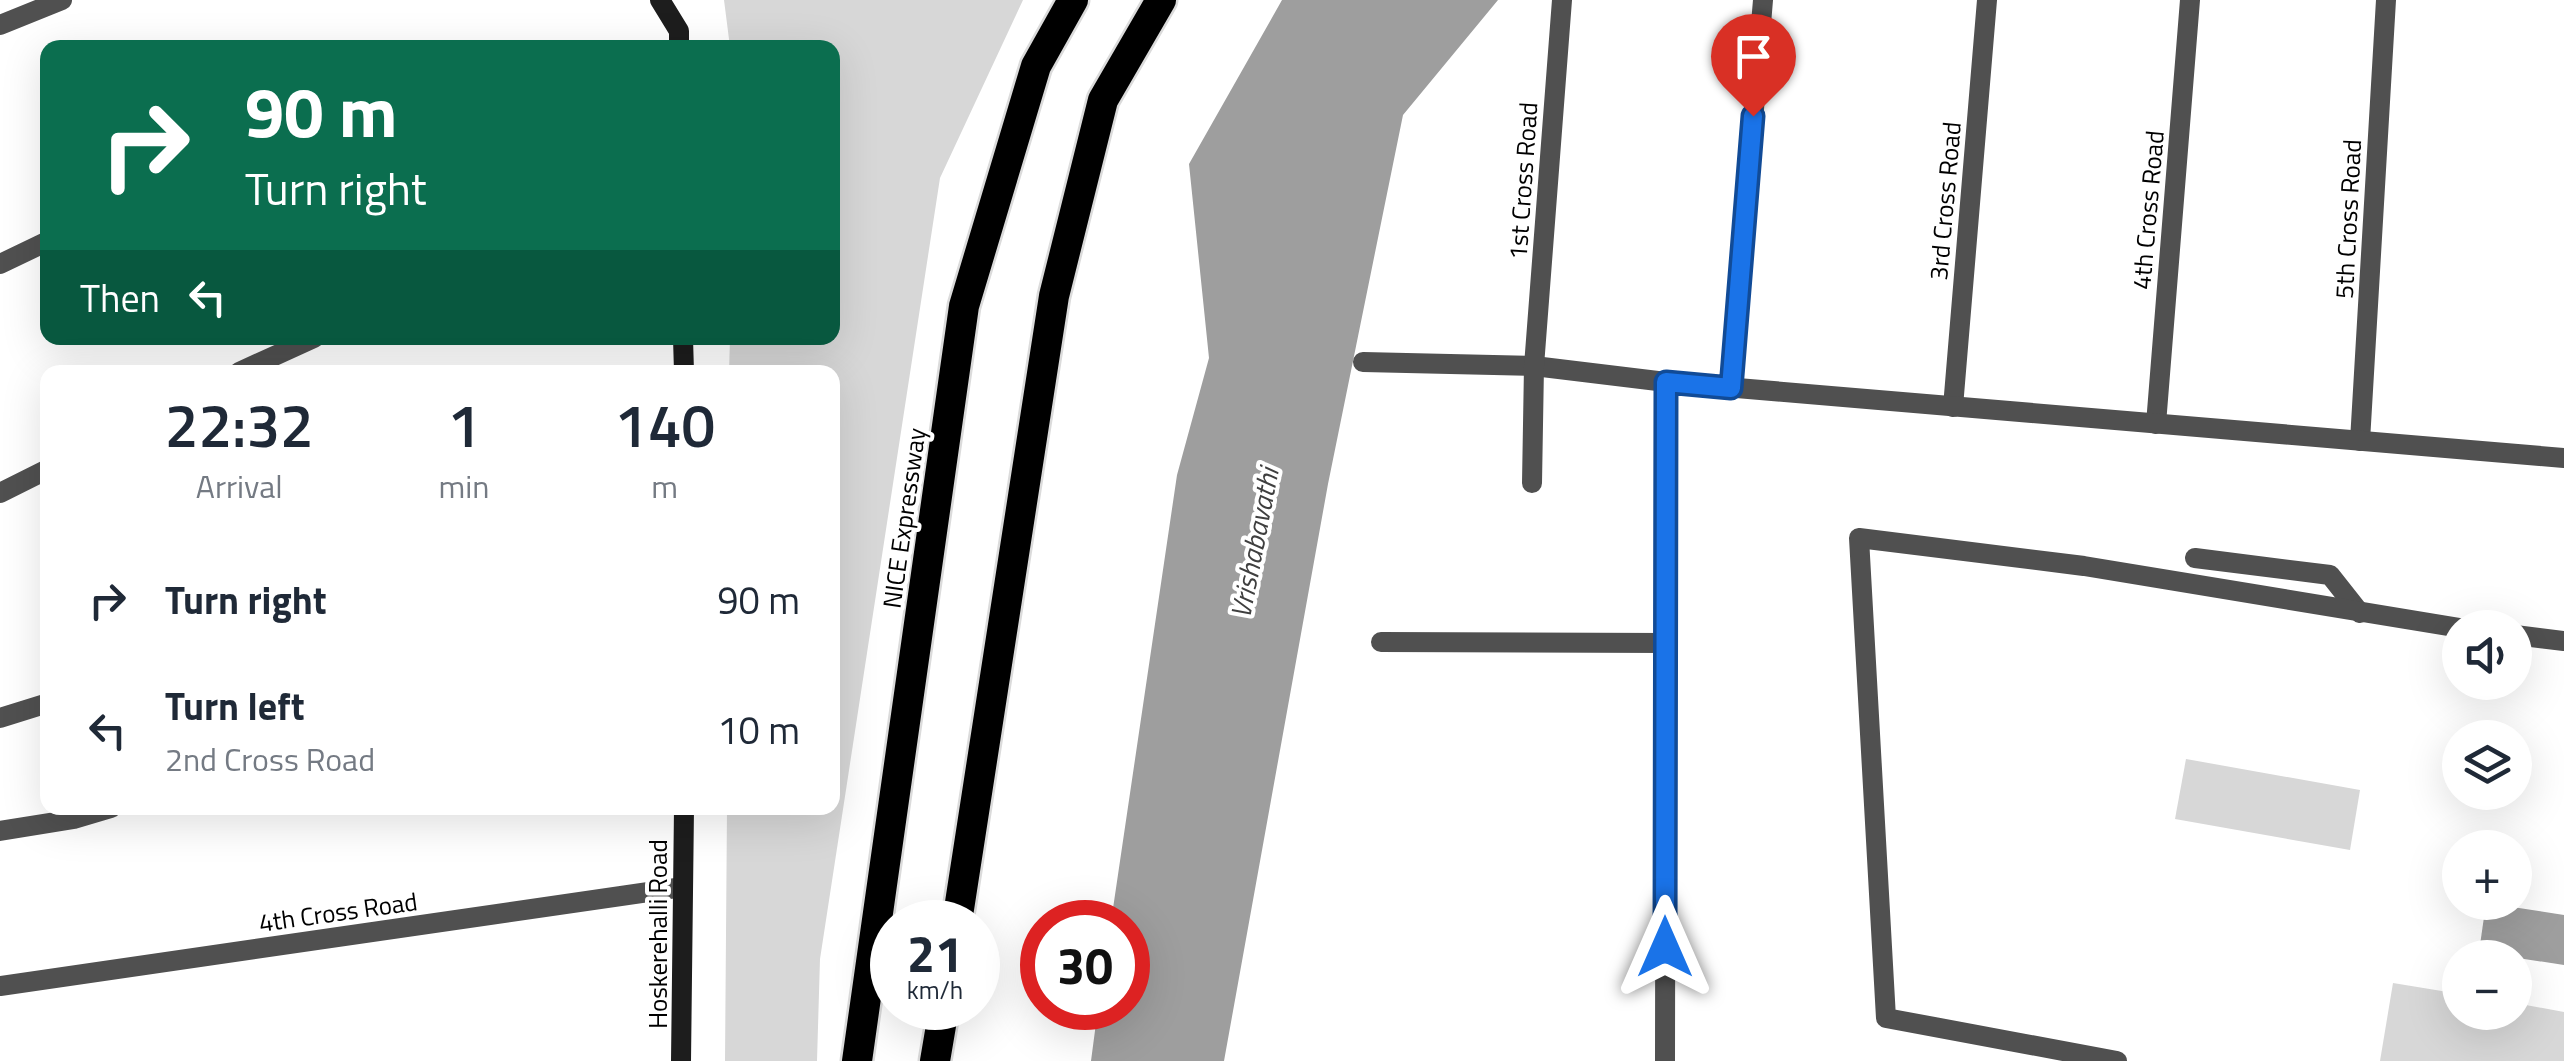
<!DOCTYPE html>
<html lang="en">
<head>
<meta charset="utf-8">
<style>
  body { margin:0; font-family:"Titillium Web",sans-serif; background:#f2f2f3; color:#1f2937; height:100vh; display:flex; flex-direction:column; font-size:38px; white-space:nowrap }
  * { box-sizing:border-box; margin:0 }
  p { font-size:32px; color:#747a83 }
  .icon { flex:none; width:55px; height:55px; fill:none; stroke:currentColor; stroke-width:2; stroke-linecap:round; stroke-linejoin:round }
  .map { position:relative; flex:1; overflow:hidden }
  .side { position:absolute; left:40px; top:365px; width:800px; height:450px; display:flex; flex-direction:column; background:#fff; border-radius:20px; box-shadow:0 10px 40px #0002 }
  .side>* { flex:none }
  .top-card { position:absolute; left:40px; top:40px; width:800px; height:305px; border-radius:20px; box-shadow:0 10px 40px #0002; background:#0b6e4f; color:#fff; overflow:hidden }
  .tools { position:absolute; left:2442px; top:610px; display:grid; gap:20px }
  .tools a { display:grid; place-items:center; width:90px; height:90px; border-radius:50%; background:#fff; box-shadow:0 10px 40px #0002; font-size:50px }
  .speed { position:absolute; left:870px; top:900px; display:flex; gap:20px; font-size:50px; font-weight:700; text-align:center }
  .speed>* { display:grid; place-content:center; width:130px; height:130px; border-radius:50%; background:#fff; box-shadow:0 10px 40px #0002; line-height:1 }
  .speed small { font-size:25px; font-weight:400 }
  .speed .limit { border:15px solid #d22; background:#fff; color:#111 }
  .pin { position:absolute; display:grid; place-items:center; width:85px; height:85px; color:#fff; margin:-102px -42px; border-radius:50% 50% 50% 0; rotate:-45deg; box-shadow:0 0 10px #0007 }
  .pin .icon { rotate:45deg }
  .me { position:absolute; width:110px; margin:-55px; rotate:0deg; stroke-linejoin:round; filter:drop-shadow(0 0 8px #0008) }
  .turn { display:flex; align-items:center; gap:35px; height:210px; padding:0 40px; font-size:45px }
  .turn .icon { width:130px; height:130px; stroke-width:2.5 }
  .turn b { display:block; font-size:70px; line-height:85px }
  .then { display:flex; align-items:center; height:95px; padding:0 40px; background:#0003; gap:20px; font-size:38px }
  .eta { display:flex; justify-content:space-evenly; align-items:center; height:170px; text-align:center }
  .eta b { font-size:60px; font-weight:600; line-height:70px }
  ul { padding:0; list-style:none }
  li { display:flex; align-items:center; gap:30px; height:130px; padding:0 40px }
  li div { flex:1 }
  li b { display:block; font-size:38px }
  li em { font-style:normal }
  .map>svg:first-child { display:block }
</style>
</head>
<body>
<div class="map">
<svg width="2564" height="1061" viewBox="0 0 2564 1061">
  <rect width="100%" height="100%" fill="#fff"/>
  <g fill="#d7d7d7">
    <polygon points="724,0 1023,0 940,178 820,959 817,1061 725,1061 727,808 832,808 832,372 729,372 730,338 832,338 832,48 730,47"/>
    <polygon points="2186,759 2360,790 2350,850 2175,819"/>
    <polygon points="2393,983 2460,994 2460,1012 2515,1012 2515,1003 2564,1012 2564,1061 2380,1061"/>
  </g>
  <g fill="#9e9e9e">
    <polygon points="1282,0 1498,0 1403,115 1328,484 1224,1061 1091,1061 1098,1008 1128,1008 1128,922 1111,922 1177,475 1209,358 1189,164"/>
    <polygon points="2486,903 2564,915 2564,965 2479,952"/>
  </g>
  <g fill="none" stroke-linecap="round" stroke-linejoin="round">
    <defs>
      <g id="highway">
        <polyline points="957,922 1054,296 1103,100 1161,0"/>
        <polyline points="857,1061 964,306 1036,66 1073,0"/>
        <polyline points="935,1061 944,1008"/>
      </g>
    </defs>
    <use href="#highway" stroke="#dbdbdb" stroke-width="35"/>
    <polyline stroke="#505050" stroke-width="20" points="1381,642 1666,643"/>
    <g stroke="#505050" stroke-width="20">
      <polyline points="0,25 62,0"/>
      <polyline points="0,264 48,241"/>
      <polyline points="1363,362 1534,366 1666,382"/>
      <polyline points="239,372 314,338"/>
      <polyline points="1731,387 1763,0"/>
      <polyline points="1953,407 1987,0"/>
      <polyline points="2156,424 2190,0"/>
      <polyline points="2360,441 2386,0"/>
      <polyline points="1532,483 1534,366 1562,0"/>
      <polyline points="0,493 48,469"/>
      <polyline points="2195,558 2330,575 2360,613"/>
      <polyline points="2515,635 2564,641"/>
      <polyline points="0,718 48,703"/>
      <polyline points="0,831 74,819 111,808"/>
      <polyline points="0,986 683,887"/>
      <polyline points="1665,1061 1666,382 2564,458"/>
      <polyline points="2117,1061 1886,1018 1859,538 2084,566 2460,628"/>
    </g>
    <g stroke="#1d1d1d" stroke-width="20">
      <polyline points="660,0 679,31 679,48"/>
      <polyline points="683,338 684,372"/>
      <polyline points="681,1061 684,808"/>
    </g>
    <use href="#highway" stroke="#000" stroke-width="30"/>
  </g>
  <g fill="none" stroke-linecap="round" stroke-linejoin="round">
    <defs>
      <polyline id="route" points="1665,947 1666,382 1731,388 1753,116"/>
    </defs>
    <use href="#route" stroke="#114b97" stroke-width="25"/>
    <use href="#route" stroke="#1a73e8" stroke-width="18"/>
  </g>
  <g text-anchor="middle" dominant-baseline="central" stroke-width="8" stroke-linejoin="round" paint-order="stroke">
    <g font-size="25" fill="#000" stroke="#fff">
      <text transform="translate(1523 181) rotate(-86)">1st Cross Road</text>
      <text transform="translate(1945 201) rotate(-85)">3rd Cross Road</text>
      <text transform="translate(2148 210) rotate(-85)">4th Cross Road</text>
      <text transform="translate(2348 219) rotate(-87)">5th Cross Road</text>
      <text transform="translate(904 518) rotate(-82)">NICE Expressway</text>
      <text transform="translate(338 912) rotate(-8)">4th Cross Road</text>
      <text transform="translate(658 934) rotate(-90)">Hoskerehalli Road</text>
    </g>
    <g font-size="28" font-style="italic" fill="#3f3f3f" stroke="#fff">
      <text transform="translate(1254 543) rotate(-79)">Vrishabavathi</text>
    </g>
  </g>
</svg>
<div class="tools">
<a><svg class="icon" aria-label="sound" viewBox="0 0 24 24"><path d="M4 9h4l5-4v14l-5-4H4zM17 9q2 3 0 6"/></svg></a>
<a><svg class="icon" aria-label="layers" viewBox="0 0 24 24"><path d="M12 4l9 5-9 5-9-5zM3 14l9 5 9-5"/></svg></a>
<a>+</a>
<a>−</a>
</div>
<div class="speed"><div>21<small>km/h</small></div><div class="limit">30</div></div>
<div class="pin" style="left:1753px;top:116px;background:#d93025"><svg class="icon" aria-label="arrive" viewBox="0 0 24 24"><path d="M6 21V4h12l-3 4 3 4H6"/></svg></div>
<svg class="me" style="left:1665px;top:947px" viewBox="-20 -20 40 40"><path d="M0-17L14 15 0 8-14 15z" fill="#1a73e8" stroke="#fff" stroke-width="4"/></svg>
<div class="top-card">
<div class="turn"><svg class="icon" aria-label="right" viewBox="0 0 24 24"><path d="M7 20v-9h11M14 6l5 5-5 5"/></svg><div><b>90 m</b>Turn right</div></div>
<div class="then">Then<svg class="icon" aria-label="left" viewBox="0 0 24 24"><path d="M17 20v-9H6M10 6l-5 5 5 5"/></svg></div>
</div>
<section class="side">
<div class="eta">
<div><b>22:32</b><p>Arrival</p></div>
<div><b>1</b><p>min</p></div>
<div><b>140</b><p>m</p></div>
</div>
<ul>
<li><svg class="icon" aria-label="right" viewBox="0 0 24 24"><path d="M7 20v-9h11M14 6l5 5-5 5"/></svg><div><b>Turn right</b></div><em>90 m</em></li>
<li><svg class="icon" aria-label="left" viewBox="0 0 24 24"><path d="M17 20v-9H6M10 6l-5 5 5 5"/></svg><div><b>Turn left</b><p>2nd Cross Road</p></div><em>10 m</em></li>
</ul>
</section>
</div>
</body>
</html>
